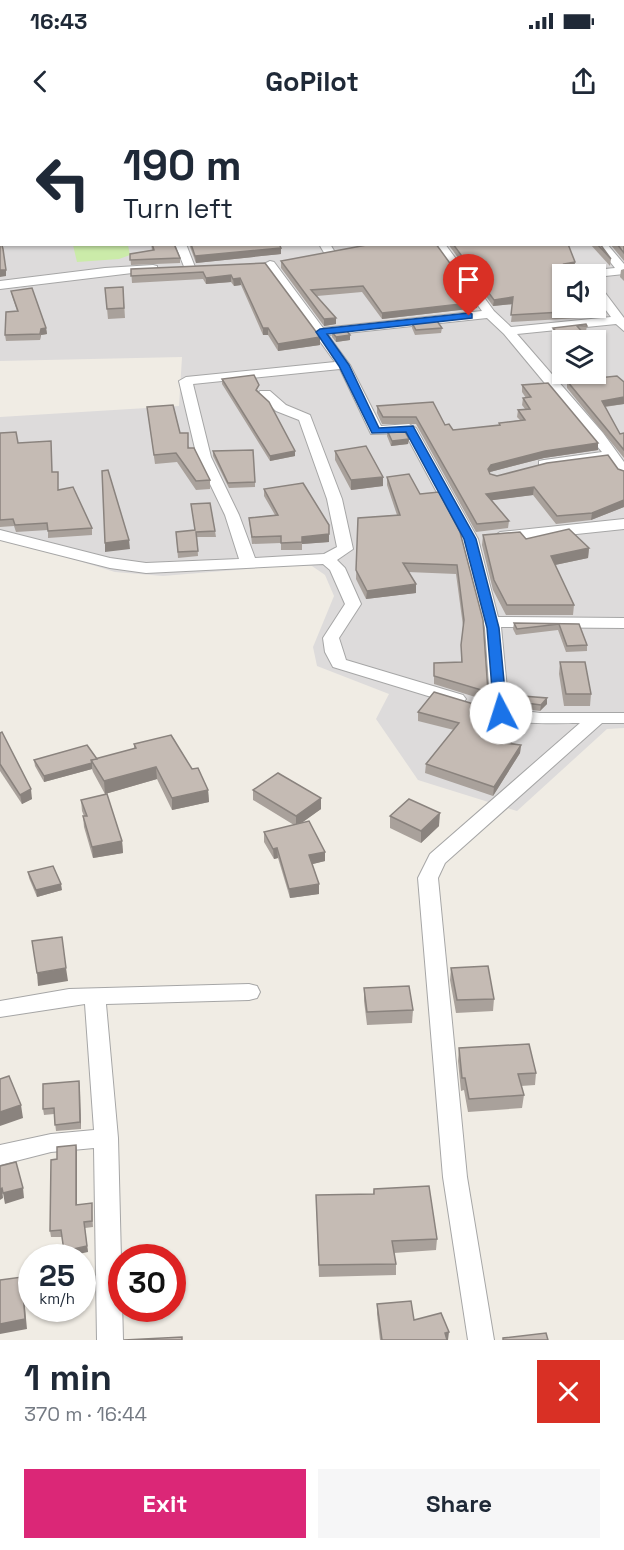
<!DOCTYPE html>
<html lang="en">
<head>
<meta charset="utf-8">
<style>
  body { margin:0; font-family:"Space Grotesk",sans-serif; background:#f6f6f7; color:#1f2937; height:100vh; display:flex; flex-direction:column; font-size:22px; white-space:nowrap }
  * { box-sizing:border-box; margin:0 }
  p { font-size:20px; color:#747a83 }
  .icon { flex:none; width:33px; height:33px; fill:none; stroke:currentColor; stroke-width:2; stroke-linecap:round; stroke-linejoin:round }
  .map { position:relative; height:1220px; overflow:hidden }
  .sheet { display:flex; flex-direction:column; background:#fff; flex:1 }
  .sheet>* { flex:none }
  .guide { position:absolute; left:0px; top:0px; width:624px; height:126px; box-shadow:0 2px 4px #0004; background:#fff; color:#1f2937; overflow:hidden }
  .fabs { position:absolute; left:552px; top:144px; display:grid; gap:12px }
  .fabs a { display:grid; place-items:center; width:54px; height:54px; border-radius:0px; background:#fff; box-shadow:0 2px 4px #0004; font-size:30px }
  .speed { position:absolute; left:18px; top:1124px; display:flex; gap:12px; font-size:30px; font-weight:700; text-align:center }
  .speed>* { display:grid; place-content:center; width:78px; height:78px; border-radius:50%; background:#fff; box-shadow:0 2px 4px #0004; line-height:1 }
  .speed small { font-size:15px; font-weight:400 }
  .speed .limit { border:9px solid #d22; background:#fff; color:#111 }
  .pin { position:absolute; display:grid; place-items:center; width:51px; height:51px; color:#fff; margin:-62px -26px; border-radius:50% 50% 50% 0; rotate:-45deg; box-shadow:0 0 6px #0007 }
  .pin .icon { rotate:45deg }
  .me { position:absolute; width:66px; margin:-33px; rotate:355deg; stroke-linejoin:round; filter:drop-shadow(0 0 4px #0008) }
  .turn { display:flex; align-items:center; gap:21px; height:126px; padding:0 24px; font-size:27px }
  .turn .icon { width:78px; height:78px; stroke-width:2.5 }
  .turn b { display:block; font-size:42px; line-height:51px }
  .round { display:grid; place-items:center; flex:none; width:63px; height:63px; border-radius:0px; background:#f6f6f7 }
  .head { display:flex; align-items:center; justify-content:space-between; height:102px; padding:0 24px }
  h1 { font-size:36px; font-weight:700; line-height:45px }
  .cta { display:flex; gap:12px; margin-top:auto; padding:12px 24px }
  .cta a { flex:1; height:69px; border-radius:0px; background:#db2777; color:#fff; font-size:24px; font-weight:700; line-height:69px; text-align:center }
  .cta a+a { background:#f6f6f7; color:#1f2937 }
  .status { display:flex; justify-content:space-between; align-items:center; height:42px; padding:0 30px; background:#fff; direction:ltr }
  .status svg { height:16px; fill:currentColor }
  header { display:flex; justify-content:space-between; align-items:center; height:78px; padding:0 24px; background:#fff; font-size:27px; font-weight:700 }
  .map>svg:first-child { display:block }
</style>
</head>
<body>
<div class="status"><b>16:43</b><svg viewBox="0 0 49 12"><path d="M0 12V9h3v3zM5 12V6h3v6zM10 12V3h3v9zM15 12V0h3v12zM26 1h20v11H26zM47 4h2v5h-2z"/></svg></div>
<header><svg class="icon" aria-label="back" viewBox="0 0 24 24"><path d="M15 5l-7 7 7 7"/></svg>GoPilot<svg class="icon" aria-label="share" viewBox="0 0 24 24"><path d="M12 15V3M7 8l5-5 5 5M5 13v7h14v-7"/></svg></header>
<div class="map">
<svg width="624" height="1220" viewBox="0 0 624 1220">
  <rect width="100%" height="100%" fill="#f0ece4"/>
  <path fill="#dddbdb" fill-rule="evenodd" d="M0,0L450,1L2,2V124H622L624,78V608L607,609L517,691L418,660L376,599L389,574L317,546L313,527L334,476L325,455L312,446L294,445L163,456L115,452L0,417V297L179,286L182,237L0,241ZM562,154H596V188H562ZM562,220H596V254H562Z"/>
  <polygon fill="#cbeba9" points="73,125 128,125 130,135 119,139 77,142"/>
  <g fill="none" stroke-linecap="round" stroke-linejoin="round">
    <defs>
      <g id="street">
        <rect x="622" y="18" width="2" height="6"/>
        <rect x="0" y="54" width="2" height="6"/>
        <polygon points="175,124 186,124 195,147 193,149 185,149"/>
        <polygon points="319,124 330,124 336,134 326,136"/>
        <path d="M434,124H445L494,191L511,207L611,197L596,177V165L600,166L624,198V211L616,204L517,214L603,313L624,342V356L619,355L608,339L539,347V341L544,340L602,332L504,214L487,198L328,215L350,245L381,306L409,304L416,308L478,419L498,497L624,498V508L501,507L509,589L540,593H624V603H602L445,743L438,758L467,1057L494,1220H468L443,1057L418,758L430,734L580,603C563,603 501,606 491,593L485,508L462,419L405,313L371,314L340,249L193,264L211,337L239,395L255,438L324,434L337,427L327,379L299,300L276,291L258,274L260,271H270L286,285L310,295L342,379L353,429L337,440L345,448L361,484L339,518L346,540L463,575L466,579L463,583H451L333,547L325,532L323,518L345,484L330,450L323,444L146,453L110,448L0,420V410L110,438L146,443L239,439L225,395L197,337L179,261L186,257L335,242L264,144L270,141L274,142L323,208L482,191Z"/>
        <polygon points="596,124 607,124 624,144 624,154 596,157 596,154 580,154 585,151 615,148"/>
        <polygon points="153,145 157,146 157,150 0,169 0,161 105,148"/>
        <polygon points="624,399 624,409 500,422 492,417 500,412"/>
        <polygon points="249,864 257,866 260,872 257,878 249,880 106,884 118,1018 123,1220 97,1220 94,1028 51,1032 0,1045 0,1025 51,1014 94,1010 85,884 0,897 0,881 69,869"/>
      </g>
    </defs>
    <use href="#street" stroke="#a6a6a6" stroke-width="2"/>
    <use href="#street" fill="#fff" fill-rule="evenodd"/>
  </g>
  <g fill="#a9a19b">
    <polygon points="92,0 144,0 143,2 92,2"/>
    <polygon points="622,30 624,31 624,78 622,78"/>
    <polygon points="624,110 624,141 610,124 622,124"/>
    <polygon points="151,124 180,138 180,143 131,145 130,134 152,130"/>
    <polygon points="189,124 279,124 281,128 281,134 196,143"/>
    <polygon points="448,124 568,124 575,142 574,149 569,149 562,188 587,188 578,189 579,191 579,198 511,202 513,184 493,186"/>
    <polygon points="590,124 600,124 611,139 610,146"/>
    <polygon points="281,141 478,182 477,188 382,199 362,172 317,176 336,204 324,206 281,148"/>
    <polygon points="265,143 320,225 278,231 268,215 263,215 241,165 234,166 231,162 206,164 203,159 132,163 131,149"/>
    <polygon points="624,149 624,161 620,157 621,150"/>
    <polygon points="123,167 125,198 108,199 105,168"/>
    <polygon points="11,171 46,208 47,214 41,215 40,220 6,221 5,215 17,191 12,176"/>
    <polygon points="412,203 442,208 441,213 415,215 412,208"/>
    <polygon points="587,206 586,211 581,211 584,214 583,219 559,221 552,213 553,208"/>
    <polygon points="332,212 350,215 350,220 336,222 332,217"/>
    <polygon points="222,259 259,271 258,272 295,331 295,336 270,341 222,264"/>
    <polygon points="567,261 624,284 605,287 620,314 624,313 624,338 567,268"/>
    <polygon points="522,265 598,323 598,330 544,338 490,352 490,354 497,356 618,349 624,351 624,387 591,400 556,404 533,375 492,380 509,401 508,408 476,412 416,304 382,304 377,293 377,286 445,305 453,310 499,305 499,303 520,300 517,297 518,290 525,289 522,285 523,278 526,278 522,272"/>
    <polygon points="147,287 180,313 210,360 210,369 196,370 177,342 155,344"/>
    <polygon points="387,310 409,319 408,324 391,326 387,316"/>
    <polygon points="0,313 18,323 52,352 58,352 58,370 92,408 92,415 48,418 48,410 16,412 14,406 0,407"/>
    <polygon points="213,331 255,362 255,367 229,368 213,336"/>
    <polygon points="335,331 383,366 351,370 335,340"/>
    <polygon points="387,357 420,374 439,372 488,572 488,581 434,564 434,543 461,542 461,525 463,506 456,454 408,452 416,464 416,473 366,479 356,459 358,398 397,395 387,365"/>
    <polygon points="264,369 329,422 302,424 302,430 281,430 281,423 252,424 249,398 275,395 264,376"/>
    <polygon points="191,384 215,411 216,417 197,417 198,436 178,438 176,412 195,410"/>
    <polygon points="483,415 526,419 589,428 588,438 555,445 574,485 573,495 506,495 493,470 482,425"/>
    <polygon points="514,503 579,504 587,525 587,531 566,532 558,510 516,515 513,509"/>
    <polygon points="560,542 591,574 590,586 564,586 559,554"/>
    <polygon points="510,575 547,584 540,591 510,587"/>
    <polygon points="418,592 500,592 530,595 529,604 511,623 521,625 520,633 493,676 425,653 426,644 454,610 418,601"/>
    <polygon points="0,613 32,679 22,684 0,651"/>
    <polygon points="134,624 192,649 208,670 209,682 172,690 157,659 105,674 93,652 92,649 44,662 35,646 34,640 97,639 134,629"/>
    <polygon points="253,670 321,689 301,703 325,732 325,741 312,744 319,764 319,774 290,778 278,738 274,739 264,722 264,712 294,705 253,680"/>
    <polygon points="81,680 122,721 123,733 93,738 84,707 83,696 84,696 82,691"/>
    <polygon points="390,696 439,706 421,723 390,708"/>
    <polygon points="28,752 62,770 37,777 29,758"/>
    <polygon points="451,848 494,879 493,891 456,893 450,860"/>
    <polygon points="364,868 413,890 412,903 367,905 364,881"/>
    <polygon points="459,928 536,953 535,965 521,966 524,975 522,988 468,992 464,970 461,971 458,941"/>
    <polygon points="79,961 81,1009 56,1011 54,994 44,995 43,989"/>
    <polygon points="76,1025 77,1032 77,1085 92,1083 92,1090 93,1107 85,1108 88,1132 62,1117 51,1117 50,1111 57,1039"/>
    <polygon points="374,1069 437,1119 436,1130 394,1133 396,1144 396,1155 319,1157 316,1075 373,1074"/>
    <polygon points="377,1184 414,1200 448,1220 380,1220 377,1194"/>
  </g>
  <g fill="#8a837e">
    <polygon points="343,124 359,124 343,126"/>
    <polygon points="281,128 281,134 196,143 195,136"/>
    <polygon points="575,142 574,149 563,150 564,144"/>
    <polygon points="0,150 6,150 6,156 0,157"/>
    <polygon points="231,155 231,162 206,164 206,158"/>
    <polygon points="240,158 241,165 234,166 233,159"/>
    <polygon points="513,177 513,184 493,186 494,180"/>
    <polygon points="478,182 477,188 382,199 382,193"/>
    <polygon points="336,198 336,204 324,206 324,199"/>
    <polygon points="46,208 47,214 41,215 40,220 41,209"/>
    <rect x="263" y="208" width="5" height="7"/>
    <polygon points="584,214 583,219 559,221 560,216"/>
    <polygon points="350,215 350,220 336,222 336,217"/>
    <polygon points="320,217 320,225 278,231 278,224"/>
    <polygon points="624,277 624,284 601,287 602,281"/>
    <polygon points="409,319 408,324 391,326 392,321"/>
    <polygon points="598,323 598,330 544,338 490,352 487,356 488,349 491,345 545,331"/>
    <polygon points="295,331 295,336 270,341 270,336"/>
    <polygon points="383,357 383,366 351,370 351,360"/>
    <polygon points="534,367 533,375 486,381 486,374"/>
    <polygon points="624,380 624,387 591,400 592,393"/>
    <polygon points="329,414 329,422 302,424 302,417"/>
    <polygon points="129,420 130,429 105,432 105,423"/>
    <polygon points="589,428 588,438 550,446 551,436"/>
    <polygon points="416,464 416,473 366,479 367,471"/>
    <polygon points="547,578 547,584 540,591 541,585"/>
    <polygon points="530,595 529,604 504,631 505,623"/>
    <polygon points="521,625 520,633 493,676 494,667"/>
    <polygon points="92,643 92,649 44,662 44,656"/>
    <polygon points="156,647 157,659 105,674 104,661"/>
    <polygon points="31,669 32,679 22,684 20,675"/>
    <polygon points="208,670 209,682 172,690 172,678"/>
    <polygon points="321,678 321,689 296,707 296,696"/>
    <polygon points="440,693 439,706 421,723 421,711"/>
    <polygon points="122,721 123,733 93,738 92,727"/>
    <polygon points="277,728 278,738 274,739 273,729"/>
    <polygon points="325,732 325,741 309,745 309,735"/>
    <polygon points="61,764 62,770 37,777 36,770"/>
    <polygon points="319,764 319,774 290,778 289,769"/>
    <polygon points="66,848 68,861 38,866 37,853"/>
    <polygon points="79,961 80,968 81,1009 80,1002"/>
    <polygon points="21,985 23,998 0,1006 0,992"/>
    <polygon points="76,1025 77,1032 77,1091 76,1085"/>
    <polygon points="2,1068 3,1078 0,1080 0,1069"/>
    <polygon points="23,1068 24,1078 5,1084 3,1073"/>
    <polygon points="87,1126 88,1132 65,1137 64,1131"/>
    <polygon points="22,1157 23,1167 27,1209 0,1214 0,1204"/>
    <polygon points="449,1212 448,1220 444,1220 445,1213"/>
  </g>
  <g fill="#c5bbb4" stroke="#8a837e" stroke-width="1.5">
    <polygon points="0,0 37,0 37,2 2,2 2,5 0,5"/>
    <polygon points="154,0 372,0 373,2 154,2"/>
    <polygon points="622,30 624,31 624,50 622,48"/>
    <rect x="622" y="55" width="2" height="17"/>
    <rect x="622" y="82" width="2" height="19"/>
    <polygon points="622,110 624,110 624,133 617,124 622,124"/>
    <polygon points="0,118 3,129 6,150 0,150"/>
    <polygon points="152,124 174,124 180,138 130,140 130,134 154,130"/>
    <polygon points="191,124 279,124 281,128 195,136"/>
    <polygon points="372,124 436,124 478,182 382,193 363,166 311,170 336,198 324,199 281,141"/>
    <polygon points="453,124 568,124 575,142 564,144 573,154 562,154 562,188 577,188 579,191 511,195 513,177 494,180"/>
    <polygon points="597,124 600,124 611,139"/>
    <polygon points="265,143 320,217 278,224 268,208 263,208 240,158 233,159 231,155 206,158 203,152 131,156 131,149"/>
    <polygon points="123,167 124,188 107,189 105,168"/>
    <polygon points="32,168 46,208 41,209 40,214 5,215 6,192 18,191 11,171"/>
    <polygon points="437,201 442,208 416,210 412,203"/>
    <polygon points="586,204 587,206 577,206 584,214 560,216 553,208"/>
    <polygon points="346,210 350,215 336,217 332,212"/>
    <polygon points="254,255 259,265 256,270 269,282 295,331 270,336 222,259"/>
    <polygon points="617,256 624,262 624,277 602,281 620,314 624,313 624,330 567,261"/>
    <polygon points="548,263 598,323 545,331 491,345 488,349 490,354 497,356 547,343 608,335 618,349 624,351 624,380 592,393 557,396 534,367 486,374 509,401 477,404 416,297 383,297 377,286 433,282 445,305 449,304 453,310 500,305 499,303 525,300 518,290 530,289 523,278 531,277 522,265"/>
    <polygon points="173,285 180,313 188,313 188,328 194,328 210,360 196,361 176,333 154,335 147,287"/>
    <polygon points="387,310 404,310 409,319 392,321"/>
    <polygon points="16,312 18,323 51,321 52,352 58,352 58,370 73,367 92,408 48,411 47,403 15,405 13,399 0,400 0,313"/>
    <polygon points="366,326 383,357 351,360 335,331"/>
    <polygon points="253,330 255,362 228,363 213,331"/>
    <polygon points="108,350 129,420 105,423 102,351"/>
    <polygon points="409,354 420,374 439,372 460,412 483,500 488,572 434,556 434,543 462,542 461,525 464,500 457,445 403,443 416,464 367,471 356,450 358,398 400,395 387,357"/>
    <polygon points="303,363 329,405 329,414 302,417 302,422 281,423 281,416 252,417 249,398 278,395 264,369"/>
    <polygon points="210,383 215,411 196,412 198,431 178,432 176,412 195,410 191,384"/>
    <polygon points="569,409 589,428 551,436 574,485 507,485 494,460 483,415 520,412 526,419"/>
    <polygon points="514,503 579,504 587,525 567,526 559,504 517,509"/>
    <polygon points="560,542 585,542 591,574 566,574"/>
    <polygon points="434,572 500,592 530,595 505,623 521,625 494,667 426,644 459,603 418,592"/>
    <polygon points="510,575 547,578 541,585 511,581"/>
    <polygon points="2,612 31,669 20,675 0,644 0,613"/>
    <polygon points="171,615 192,649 198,648 208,670 172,678 156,647 104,661 91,640 136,628 134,624"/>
    <polygon points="87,625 97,639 91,640 92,643 44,656 34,640"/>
    <polygon points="278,653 321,678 296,696 253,670"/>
    <polygon points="107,674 122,721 92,727 83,696 87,696 81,680"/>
    <polygon points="409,679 440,693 421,711 390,696"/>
    <polygon points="309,701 325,732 309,735 319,764 289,769 277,728 273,729 264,712"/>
    <polygon points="53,746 61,764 36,770 28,752"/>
    <polygon points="62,817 66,848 37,853 32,821"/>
    <polygon points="488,846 494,879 457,880 451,848"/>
    <polygon points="409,866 413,890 367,892 364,868"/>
    <polygon points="529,924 536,953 518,954 524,975 469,979 465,958 462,958 459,928"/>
    <polygon points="9,956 21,985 0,992 0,959"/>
    <polygon points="79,961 80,1002 55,1005 54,988 43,989 43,964"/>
    <polygon points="76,1025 76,1085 92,1083 92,1101 84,1102 87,1126 64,1131 61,1110 50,1111 51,1040 57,1039 57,1027"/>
    <polygon points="16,1042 23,1068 3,1073 2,1068 0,1069 0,1046"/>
    <polygon points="429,1066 437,1119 392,1121 396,1144 319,1145 316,1075 374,1074 374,1069"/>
    <polygon points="22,1157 25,1199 0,1204 0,1160"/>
    <polygon points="411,1181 414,1200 441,1193 449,1212 445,1213 447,1220 382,1220 377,1184"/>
    <polygon points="546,1213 548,1220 503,1220 503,1218"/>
    <polygon points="182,1217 182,1220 124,1220"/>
  </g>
  <polygon fill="#1a73e8" stroke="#114b97" stroke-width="1.5" points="469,193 472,194 472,198 327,214 349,245 379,308 413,306 476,419 499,508 507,593 501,597 494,593 487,508 464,419 406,312 372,313 339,246 316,212 320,209"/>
</svg>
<div class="fabs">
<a><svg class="icon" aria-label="sound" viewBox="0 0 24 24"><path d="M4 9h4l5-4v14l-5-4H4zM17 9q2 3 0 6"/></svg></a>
<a><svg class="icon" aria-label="layers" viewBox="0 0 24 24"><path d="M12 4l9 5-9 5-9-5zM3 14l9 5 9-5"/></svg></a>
</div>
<div class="speed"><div>25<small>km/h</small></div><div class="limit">30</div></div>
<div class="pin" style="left:469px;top:196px;background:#d93025"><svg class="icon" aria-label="arrive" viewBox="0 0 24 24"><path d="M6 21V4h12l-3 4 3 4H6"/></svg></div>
<svg class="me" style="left:501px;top:593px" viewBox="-20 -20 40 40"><circle r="19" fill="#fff"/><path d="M0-13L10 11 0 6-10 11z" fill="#1a73e8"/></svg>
<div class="guide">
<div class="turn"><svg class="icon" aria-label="left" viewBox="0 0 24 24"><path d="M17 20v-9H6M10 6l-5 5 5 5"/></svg><div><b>190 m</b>Turn left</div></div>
</div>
</div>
<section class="sheet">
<div class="head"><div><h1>1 min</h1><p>370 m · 16:44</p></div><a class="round" style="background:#d93025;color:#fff"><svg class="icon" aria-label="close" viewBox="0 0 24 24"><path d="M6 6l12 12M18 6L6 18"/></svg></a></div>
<div class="cta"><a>Exit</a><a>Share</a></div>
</section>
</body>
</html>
